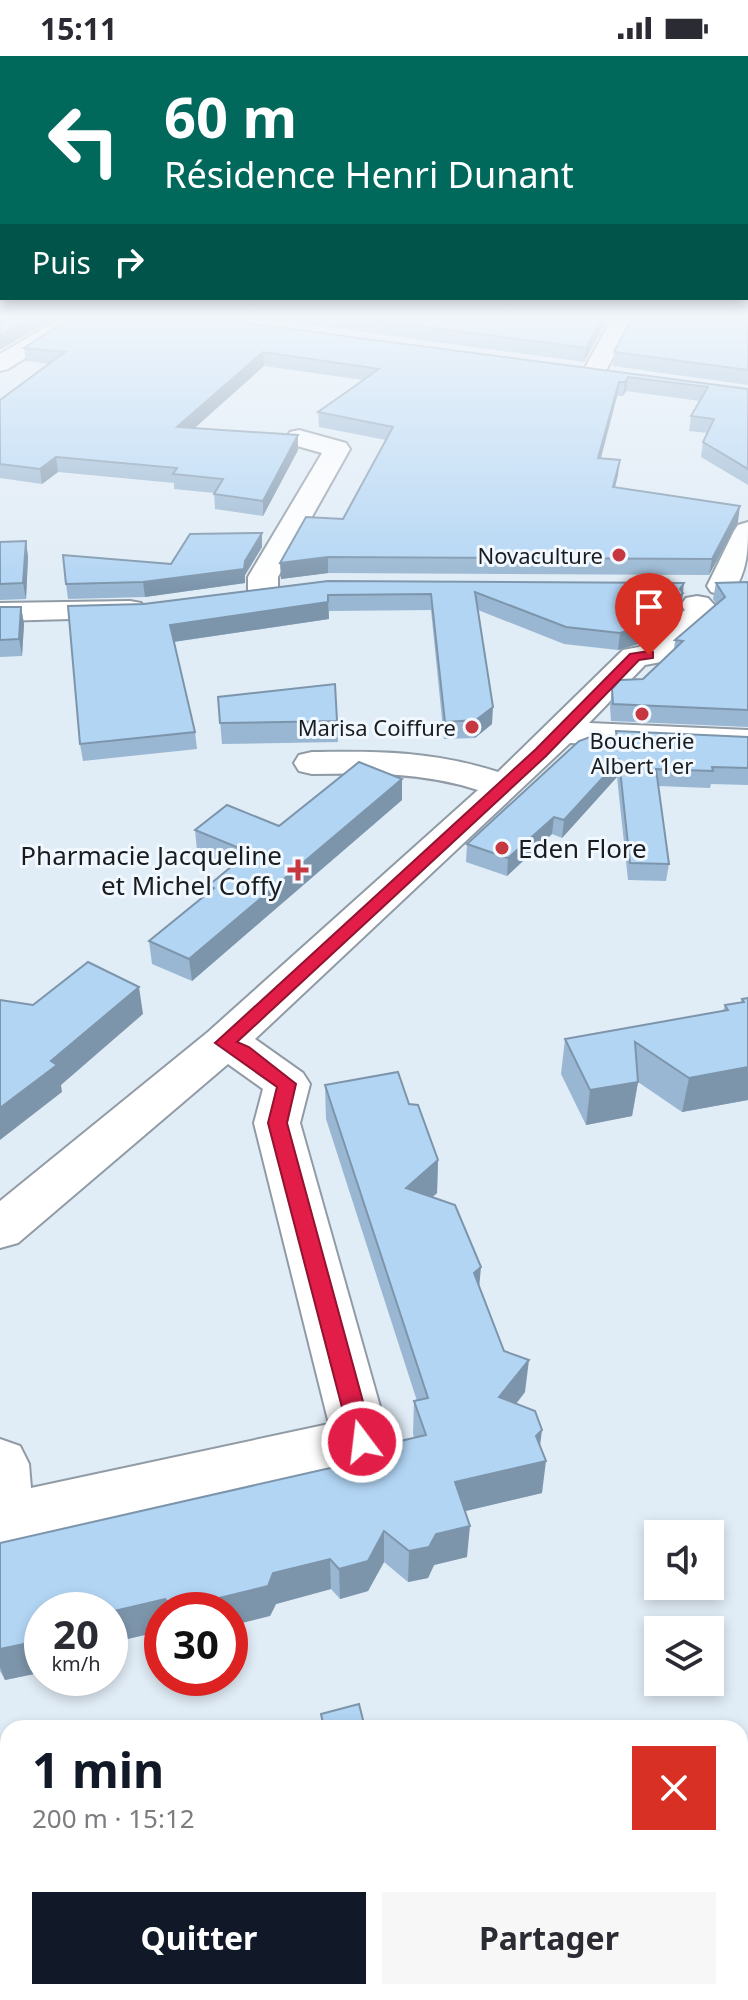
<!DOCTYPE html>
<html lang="fr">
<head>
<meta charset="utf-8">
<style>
  body { margin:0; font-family:"Noto Sans",sans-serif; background:#f7f7f7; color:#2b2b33; height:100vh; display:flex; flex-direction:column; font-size:30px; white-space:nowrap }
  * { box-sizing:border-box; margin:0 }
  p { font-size:26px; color:#7c7c81 }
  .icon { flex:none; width:44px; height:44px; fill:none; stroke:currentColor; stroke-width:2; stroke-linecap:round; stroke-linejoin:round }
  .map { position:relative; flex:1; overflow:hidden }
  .side { position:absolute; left:0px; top:1664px; width:748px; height:280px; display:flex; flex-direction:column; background:#fff; border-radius:24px 24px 0 0; box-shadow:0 4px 12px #0003 }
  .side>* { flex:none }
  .guide { position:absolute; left:0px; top:0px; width:748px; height:244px; box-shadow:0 4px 12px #0003; background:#00695c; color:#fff; overflow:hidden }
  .controls { position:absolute; left:644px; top:1464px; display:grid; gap:16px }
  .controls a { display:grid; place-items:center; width:80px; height:80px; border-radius:0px; background:#fff; box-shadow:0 4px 12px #0003; font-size:40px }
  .speed { position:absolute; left:24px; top:1536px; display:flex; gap:16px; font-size:40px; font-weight:700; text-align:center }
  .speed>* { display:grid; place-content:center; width:104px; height:104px; border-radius:50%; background:#fff; box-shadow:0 4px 12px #0003; line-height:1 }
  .speed small { font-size:20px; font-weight:400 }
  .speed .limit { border:12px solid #d22; background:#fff; color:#111 }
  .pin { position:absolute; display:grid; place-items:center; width:68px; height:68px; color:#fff; margin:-82px -34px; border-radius:50% 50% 50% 0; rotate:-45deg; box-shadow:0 0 8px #0007 }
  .pin .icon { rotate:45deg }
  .me { position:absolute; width:88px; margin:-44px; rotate:345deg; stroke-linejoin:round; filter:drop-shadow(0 0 6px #0008) }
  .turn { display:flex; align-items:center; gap:28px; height:168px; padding:0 32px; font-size:36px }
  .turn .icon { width:104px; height:104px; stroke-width:2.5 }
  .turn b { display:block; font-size:56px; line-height:68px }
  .then { display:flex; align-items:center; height:76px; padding:0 32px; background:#0003; gap:16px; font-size:30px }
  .round { display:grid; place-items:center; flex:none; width:84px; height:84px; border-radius:0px; background:#f7f7f7 }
  .overview { display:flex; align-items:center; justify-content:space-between; height:136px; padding:0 32px }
  h1 { font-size:48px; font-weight:700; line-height:60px; color:#111827 }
  .button { display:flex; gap:16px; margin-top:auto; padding:16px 32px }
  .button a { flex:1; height:92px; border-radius:0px; background:#111827; color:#fff; font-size:32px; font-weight:700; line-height:92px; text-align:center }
  .button a+a { background:#f7f7f7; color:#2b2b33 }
  .status { display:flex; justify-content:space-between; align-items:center; height:56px; padding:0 40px; background:#fff; direction:ltr }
  .status svg { height:22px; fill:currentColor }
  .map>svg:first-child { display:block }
</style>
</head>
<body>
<div class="status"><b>15:11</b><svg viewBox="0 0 49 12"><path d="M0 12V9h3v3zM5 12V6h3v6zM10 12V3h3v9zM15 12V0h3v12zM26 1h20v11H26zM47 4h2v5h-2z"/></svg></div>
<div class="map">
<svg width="748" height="1944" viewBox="0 0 748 1944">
  <rect width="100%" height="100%" fill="#e0ecf6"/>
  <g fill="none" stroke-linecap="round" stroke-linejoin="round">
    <defs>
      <g id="minor">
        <polygon points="64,260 92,260 8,313 0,315 0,298"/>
        <polygon points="613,260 635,260 602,322 586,322 582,317"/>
        <polygon points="299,374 346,387 350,393 278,521 278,536 274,543 263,545 252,543 248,536 248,521 322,397 290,388 286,382 290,376"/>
        <path d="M748,466C748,493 748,514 733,536L722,539L711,536L707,530L734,475L738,469Z"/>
        <path d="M697,540L708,542L720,555L715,562L661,606L645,609L589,667L748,674V696L570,687L255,983L303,1017L310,1028L300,1067L390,1386L382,1404L362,1411L0,1491V1383L20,1390L29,1408L31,1432L329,1368L254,1067L263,1033L228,1008L18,1187L0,1192V1145L208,976L478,734C423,716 369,717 312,718L299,715L294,707L299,699L312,696C380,695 432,695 498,716L623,594L639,591L685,554L681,549L686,542Z"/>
        <polygon points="130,545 141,547 146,554 141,561 0,565 0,547"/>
      </g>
    </defs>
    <use href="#minor" stroke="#919ba5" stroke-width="4"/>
    <use href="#minor" fill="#fff" fill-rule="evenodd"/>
  </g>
  <g fill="#99b7d2">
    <polygon points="73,260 748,333 748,429 701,401 703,386 708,377 689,375 691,360 700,345 626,335 623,340 617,340 601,402 618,419 615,431 738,466 709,519 328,517 281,523 343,463 386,384 319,371 318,356 363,324 264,310 194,372 298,379 298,394 263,460 215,453 214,437 174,433 174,427 58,416 42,428 0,422 0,344 49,308 26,305 24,292"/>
    <polygon points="245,260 609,260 584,306"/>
    <polygon points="748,260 748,329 613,310 614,296"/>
    <polygon points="262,477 262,491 245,519 245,527 145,541 68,543 66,528 171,508"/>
    <polygon points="26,485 28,501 26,543 0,544 0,486"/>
    <polygon points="328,525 683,536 681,554 638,588 618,594 564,588 478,554 492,668 475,682 444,683 431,554 329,555 329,563 174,586 195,676 197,693 83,705 80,688 144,548"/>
    <polygon points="748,526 748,671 611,665 610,650 612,633 643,623 674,594 675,584 716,548 713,543 716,527"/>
    <polygon points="0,551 21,551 24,568 22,600 0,601"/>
    <polygon points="218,641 337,665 338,686 222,688"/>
    <polygon points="616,675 748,681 748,729 711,728 710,732 658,730 669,808 666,825 628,824 617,721 562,782 552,778 507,820 466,806 467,788 615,681"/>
    <polygon points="402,744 192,925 152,908 149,885 209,836 209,829 232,810 197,795 195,774 279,770"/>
    <polygon points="748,942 748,1044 682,1056 638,1026 632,1060 586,1069 561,1018 565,983 723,955 725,949 741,946 742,943"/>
    <polygon points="325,1029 409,1048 438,1104 437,1137 432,1141 479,1230 504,1295 525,1336 516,1348 540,1390 542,1437 465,1455 467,1501 434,1509 428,1522 408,1526 384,1506 368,1535 340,1543 331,1533 276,1548 270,1560 230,1554 162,1554 162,1575 110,1587 110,1554 42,1554 42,1604 34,1618 5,1624 0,1615 0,1487 346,1408 345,1398 414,1382 413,1378 414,1345 417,1345 326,1063"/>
  </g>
  <g fill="#7d95ab">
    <polygon points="33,260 57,260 0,294 0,280"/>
    <polygon points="603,260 609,260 584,306 586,292"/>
    <polygon points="263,296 264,310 179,386 177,371"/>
    <polygon points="628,321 626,335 623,340 625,326"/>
    <polygon points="619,326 617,340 597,417 598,402"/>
    <polygon points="298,379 298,394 263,460 263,445"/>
    <polygon points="56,401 58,416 42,428 40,413"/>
    <polygon points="620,404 618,419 611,446 613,431"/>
    <polygon points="740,450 738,466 709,519 712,503"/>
    <polygon points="262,477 262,491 245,519 245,527 145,541 143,526 245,505"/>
    <polygon points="26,485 28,501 26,543 23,527"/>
    <polygon points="328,501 328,517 281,523 280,507"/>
    <polygon points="684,527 681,554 638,588 618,594 620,577 680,533"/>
    <polygon points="328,546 329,563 172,586 170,569"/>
    <polygon points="21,551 24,568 22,600 19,583"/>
    <polygon points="493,651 492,668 475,682 476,664"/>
    <polygon points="619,704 617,721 562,782 564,764"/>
    <polygon points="402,723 402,744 192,925 189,903"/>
    <polygon points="554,761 552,778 507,820 508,802"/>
    <polygon points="139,931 143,958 61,1029 62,1036 0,1084 0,1052 51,1005"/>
    <polygon points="748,1011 748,1044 682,1056 689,1022"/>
    <polygon points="638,1026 632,1060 586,1069 590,1034"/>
    <polygon points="438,1104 437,1137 405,1165 406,1132"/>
    <polygon points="481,1211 478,1244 474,1217"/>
    <polygon points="529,1304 525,1336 496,1373 499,1341"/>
    <polygon points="542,1374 538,1406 546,1405 542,1437 453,1458 455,1426 536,1380"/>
    <polygon points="470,1470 467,1501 434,1509 428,1522 408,1526 409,1495 436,1478"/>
    <polygon points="384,1475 384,1506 368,1535 340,1543 339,1513"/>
    <polygon points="330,1503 331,1533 276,1548 270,1560 230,1570 230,1554 174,1554 174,1553 273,1517"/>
    <polygon points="165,1543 167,1554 162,1554 162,1575 110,1587 110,1556"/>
    <polygon points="42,1558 42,1604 34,1618 5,1624 0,1611 0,1593"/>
  </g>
  <g fill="#b2d5f4" stroke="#7d95ab" stroke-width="2">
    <polygon points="0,260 33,260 0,280"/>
    <polygon points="73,260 192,260 748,333 748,413 703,386 714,363 691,360 708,331 628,321 625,326 619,326 598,402 620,404 613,431 740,450 712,503 328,501 280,507 306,461 343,463 393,371 318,356 379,313 263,296 177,371 298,379 263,445 214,438 223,423 173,418 177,412 56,401 40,413 0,408 0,344 65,296 24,292"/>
    <polygon points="345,260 603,260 586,292"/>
    <polygon points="633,260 748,260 748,314 614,296"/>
    <polygon points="262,477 245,505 244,513 143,526 66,528 63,499 171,508 190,478"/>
    <polygon points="26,485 23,527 0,528 0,486"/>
    <polygon points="328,525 684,527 680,533 683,537 640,571 620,577 566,571 475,536 493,651 476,664 445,666 431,538 328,539 328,546 170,569 195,676 80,688 68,550 144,548"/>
    <polygon points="748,526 748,654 613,648 612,633 620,624 643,623 683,585 675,584 725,541 716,527"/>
    <polygon points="0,551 21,551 19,583 0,584"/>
    <polygon points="335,628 337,665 220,667 218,641"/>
    <polygon points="616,675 748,681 748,712 712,711 713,715 656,713 669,808 630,807 619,704 564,764 554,761 508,802 467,788 579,685 590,681 617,681"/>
    <polygon points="359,706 402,723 189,903 149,885 214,832 209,829 249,796 195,774 227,749 279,770"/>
    <polygon points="88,906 139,931 51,1005 57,1009 0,1052 0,944 33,949"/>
    <polygon points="748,942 748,1011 689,1022 635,986 638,1026 590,1034 565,983 728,954 725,949 744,946 742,943"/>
    <polygon points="398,1016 409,1048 418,1049 438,1104 406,1132 455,1149 481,1211 474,1217 504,1295 529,1304 499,1341 535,1355 542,1374 536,1380 546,1405 455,1426 470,1470 436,1478 429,1491 409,1495 384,1475 368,1505 339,1513 330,1503 273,1517 268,1530 174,1553 165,1543 110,1556 110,1554 51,1554 47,1549 44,1554 42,1554 42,1558 24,1588 0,1593 0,1487 348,1408 345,1398 426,1379 414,1345 428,1342 325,1029"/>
    <polygon points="359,1648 365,1672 324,1672 321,1658"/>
    <polygon points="748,1930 748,1944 703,1944 728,1936 740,1936 740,1932"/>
    <polygon points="312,1936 436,1936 438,1944 308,1944 313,1938"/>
  </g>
  <linearGradient id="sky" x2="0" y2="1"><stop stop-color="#a3a5c3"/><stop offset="0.49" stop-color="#f1f6fb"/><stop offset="1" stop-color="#f1f6fb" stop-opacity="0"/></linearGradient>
  <rect width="748" height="533" fill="url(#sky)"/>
  <polygon fill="#e11d48" stroke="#92132f" stroke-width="2" points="649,595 653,596 653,602 639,604 546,700 237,986 249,991 296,1028 287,1067 374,1386 371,1393 362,1397 354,1393 351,1386 268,1067 277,1031 215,987 536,693 630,598"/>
  <g fill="#c73740" stroke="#f1f8ff" stroke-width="3">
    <circle cx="619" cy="499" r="8"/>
    <circle cx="642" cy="658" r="8"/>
    <circle cx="472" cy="671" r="8"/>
    <circle cx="502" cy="792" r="8"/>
    <path d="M294 802h8v8h8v8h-8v8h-8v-8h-8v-8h8z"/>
  </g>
  <g text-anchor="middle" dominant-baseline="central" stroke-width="6" stroke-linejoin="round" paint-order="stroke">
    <g font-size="22" fill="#191d20" stroke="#f1f8ff" text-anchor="end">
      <text x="603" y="499">Novaculture</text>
      <text x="456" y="671">Marisa Coiffure</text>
      <text x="642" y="684" text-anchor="middle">Boucherie<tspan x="642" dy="25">Albert 1er</tspan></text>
    </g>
    <g font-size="26" fill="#191d20" stroke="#f1f8ff" text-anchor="start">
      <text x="518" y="792">Eden Flore</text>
      <text x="282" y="799" text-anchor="end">Pharmacie Jacqueline<tspan x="282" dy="30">et Michel Coffy</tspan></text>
    </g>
  </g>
</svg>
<div class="controls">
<a><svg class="icon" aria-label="sound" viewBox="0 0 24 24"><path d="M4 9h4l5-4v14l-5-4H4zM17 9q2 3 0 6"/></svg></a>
<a><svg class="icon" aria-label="layers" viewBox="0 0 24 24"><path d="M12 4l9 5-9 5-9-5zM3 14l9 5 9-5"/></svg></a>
</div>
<div class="speed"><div>20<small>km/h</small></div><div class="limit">30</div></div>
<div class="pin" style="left:649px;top:599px;background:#d93025"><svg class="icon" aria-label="arrive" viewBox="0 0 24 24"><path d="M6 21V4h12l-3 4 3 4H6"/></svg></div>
<svg class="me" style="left:362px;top:1386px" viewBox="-20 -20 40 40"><circle r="17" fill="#e11d48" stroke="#fff" stroke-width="3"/><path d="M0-11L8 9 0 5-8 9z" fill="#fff"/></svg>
<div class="guide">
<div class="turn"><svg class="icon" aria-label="left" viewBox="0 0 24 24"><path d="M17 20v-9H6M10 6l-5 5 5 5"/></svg><div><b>60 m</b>Résidence Henri Dunant</div></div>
<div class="then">Puis<svg class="icon" aria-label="right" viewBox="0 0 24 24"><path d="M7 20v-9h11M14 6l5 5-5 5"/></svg></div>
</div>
<section class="side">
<div class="overview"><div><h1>1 min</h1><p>200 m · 15:12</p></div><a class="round" style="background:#d93025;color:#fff"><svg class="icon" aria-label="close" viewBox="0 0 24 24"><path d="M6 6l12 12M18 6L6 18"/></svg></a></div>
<div class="button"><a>Quitter</a><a>Partager</a></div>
</section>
</div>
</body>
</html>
